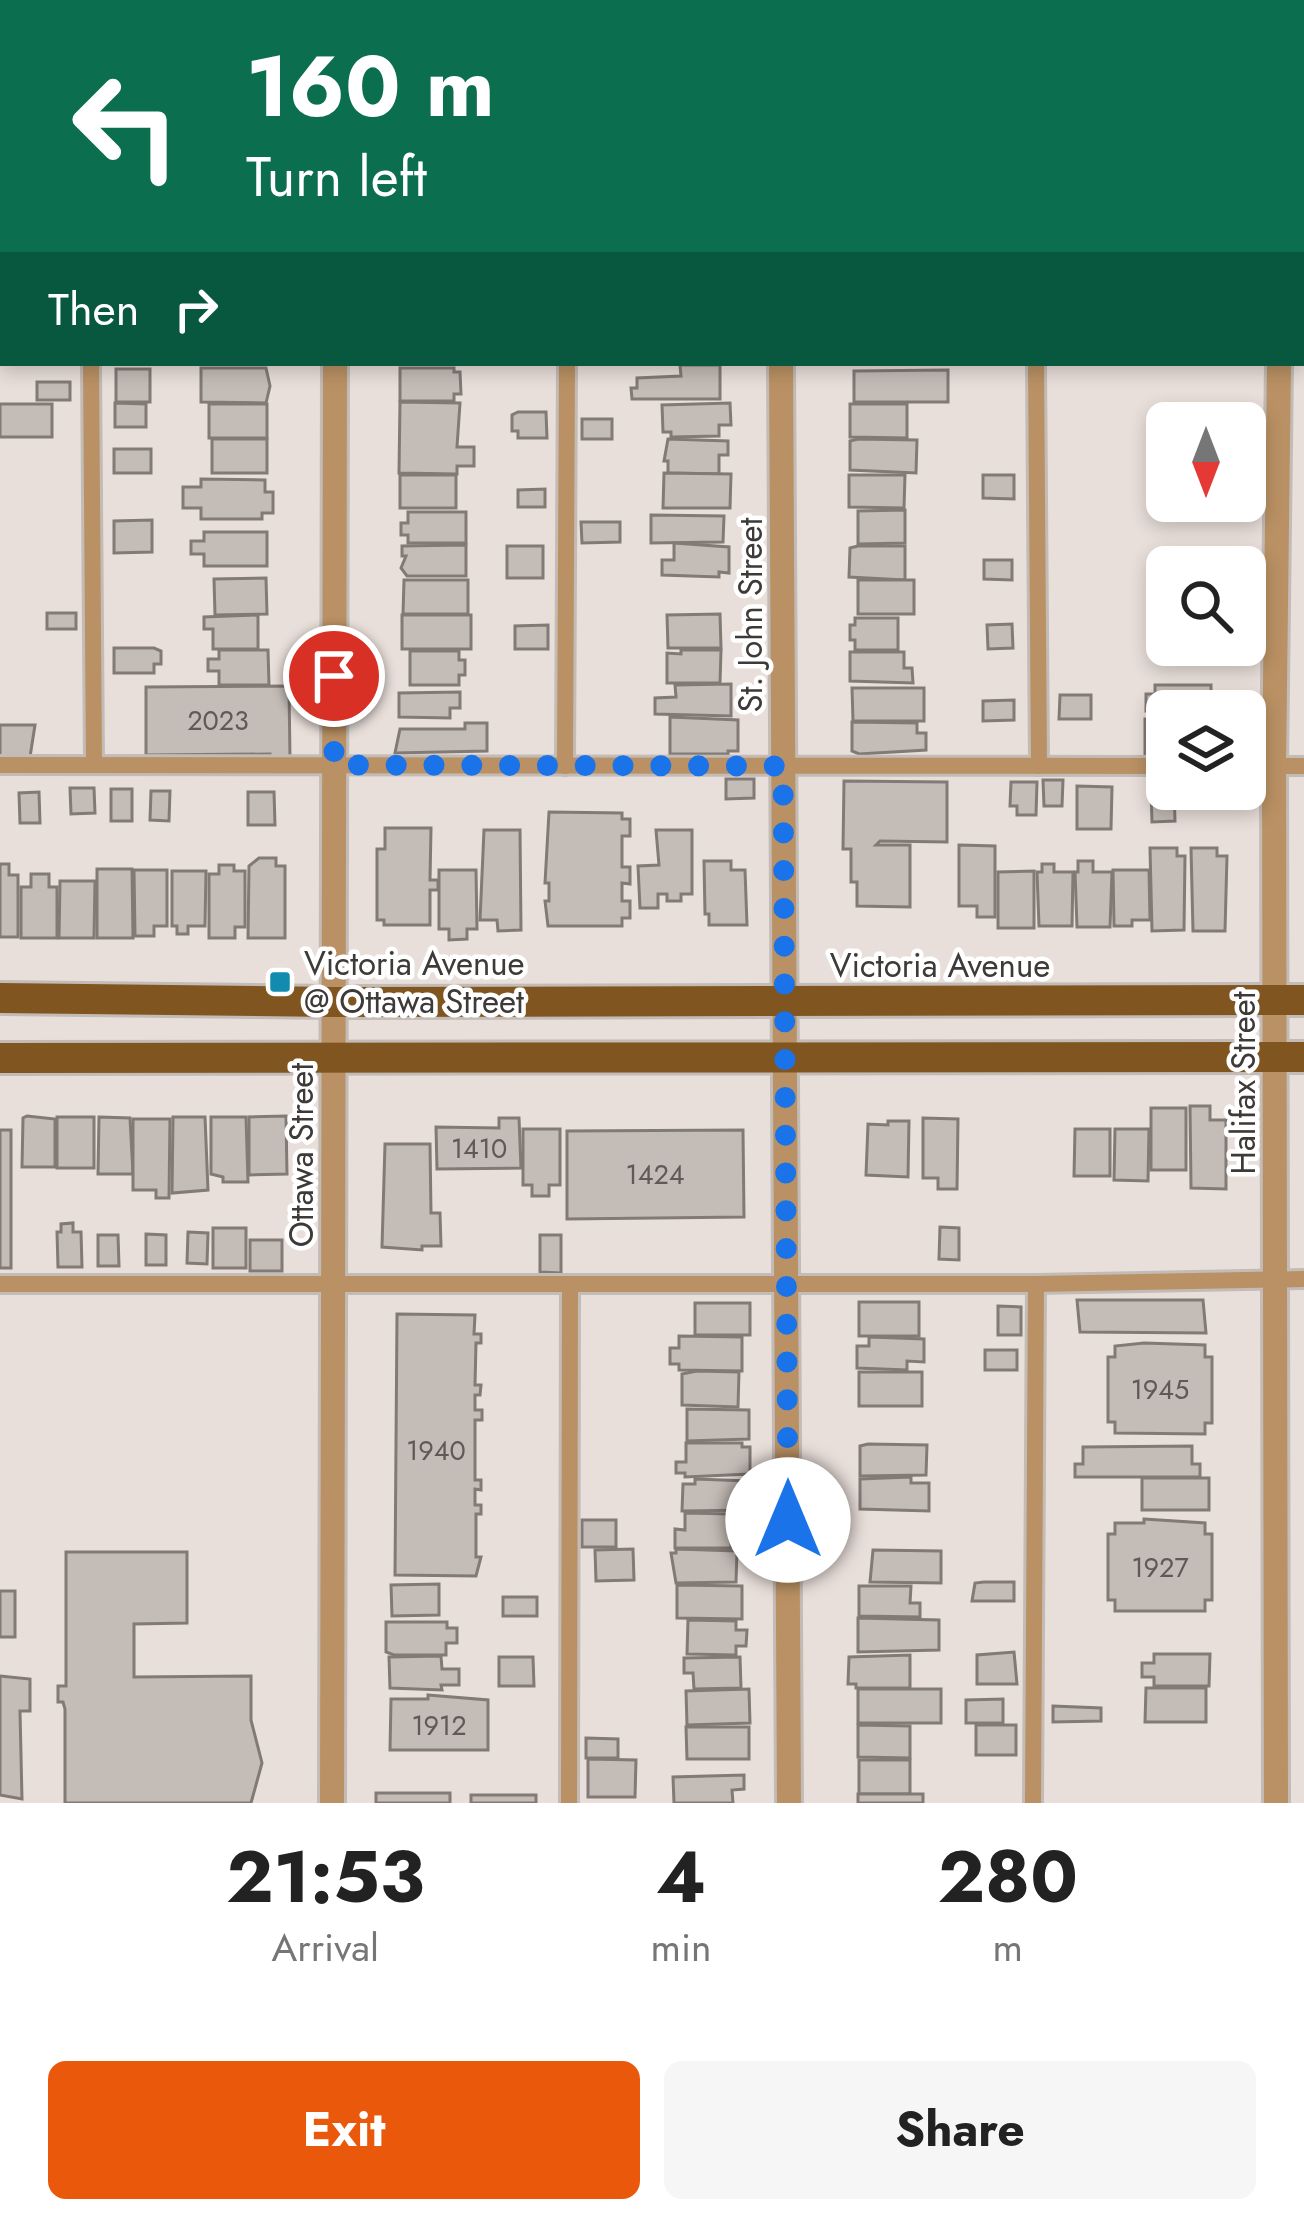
<!DOCTYPE html>
<html lang="en">
<head>
<meta charset="utf-8">
<style>
  body { margin:0; font-family:Jost,sans-serif; background:#f6f6f6; color:#222; height:100vh; display:flex; flex-direction:column; font-size:45px; white-space:nowrap }
  * { box-sizing:border-box; margin:0 }
  p { font-size:39px; color:#767676 }
  .icon { flex:none; width:66px; height:66px; fill:none; stroke:currentColor; stroke-width:2; stroke-linecap:round; stroke-linejoin:round }
  .map { position:relative; height:1803px; overflow:hidden }
  .drawer { display:flex; flex-direction:column; background:#fff; flex:1 }
  .drawer>* { flex:none }
  .hud { position:absolute; left:0px; top:0px; width:1305px; height:366px; box-shadow:0 6px 18px #0003; background:#0b6e4f; color:#fff; overflow:hidden }
  .needle { width:78px; rotate:180deg }
  .tools { position:absolute; left:1146px; top:402px; display:grid; gap:24px }
  .tools a { display:grid; place-items:center; width:120px; height:120px; border-radius:18px; background:#fff; box-shadow:0 6px 18px #0003; font-size:60px }
  .pin { position:absolute; display:grid; place-items:center; width:102px; height:102px; color:#fff; margin:-51px; border:6px solid #fff; border-radius:50%; box-shadow:0 3px 12px #0007 }
  .me { position:absolute; width:132px; margin:-66px; rotate:0deg; stroke-linejoin:round; filter:drop-shadow(0 0 9px #0008) }
  .turn { display:flex; align-items:center; gap:42px; height:252px; padding:0 48px; font-size:54px }
  .turn .icon { width:156px; height:156px; stroke-width:2.5 }
  .turn b { display:block; font-size:84px; line-height:102px }
  .then { display:flex; align-items:center; height:114px; padding:0 48px; background:#0003; gap:24px; font-size:45px }
  .eta { display:flex; justify-content:space-evenly; align-items:center; height:204px; text-align:center }
  .eta b { font-size:72px; font-weight:700; line-height:84px }
  .action { display:flex; gap:24px; margin-top:auto; padding:24px 48px }
  .action a { flex:1; height:138px; border-radius:18px; background:#ea580c; color:#fff; font-size:48px; font-weight:700; line-height:138px; text-align:center }
  .action a+a { background:#f6f6f6; color:#222 }
  .map>svg:first-child { display:block }
</style>
</head>
<body>
<div class="map">
<svg width="1304" height="1803" viewBox="0 0 1304 1803">
  <rect width="100%" height="100%" fill="#e9dfda"/>
  <polygon fill="#dad4e9" points="0,0 1032,0 1032,3 3,3 0,153"/>
  <g fill="#c4bcb6" stroke="#827a75" stroke-width="3">
    <polygon points="680,365 720,365 720,399 632,399 631,388 637,388 637,378 681,376"/>
    <polygon points="201,368 266,368 270,386 266,403 201,402"/>
    <polygon points="400,368 454,368 454,372 460,372 461,394 454,394 454,401 400,401"/>
    <rect x="116" y="369" width="34" height="33"/>
    <polygon points="948,370 948,402 854,402 854,371"/>
    <rect x="37" y="382" width="33" height="18"/>
    <polygon points="400,402 460,403 457,447 474,447 474,466 457,466 457,474 399,473"/>
    <polygon points="115,403 146,404 146,427 115,427"/>
    <polygon points="730,403 731,425 719,425 719,436 671,437 671,432 663,432 662,405"/>
    <rect x="0" y="404" width="52" height="33"/>
    <rect x="209" y="404" width="58" height="34"/>
    <polygon points="850,404 907,404 907,438 850,437"/>
    <polygon points="518,412 546,412 547,438 518,438 518,431 512,431 512,415"/>
    <rect x="582" y="419" width="30" height="20"/>
    <rect x="212" y="439" width="55" height="34"/>
    <polygon points="668,439 728,441 728,455 719,455 719,474 668,473 668,461 664,461"/>
    <polygon points="858,439 917,440 916,473 850,470 850,441"/>
    <rect x="114" y="449" width="37" height="24"/>
    <polygon points="664,473 731,474 730,508 663,508"/>
    <rect x="400" y="475" width="56" height="33"/>
    <polygon points="849,475 905,475 904,508 849,507"/>
    <polygon points="983,475 1014,475 1014,499 983,498"/>
    <polygon points="201,479 265,480 265,492 273,492 273,513 262,513 262,519 201,519 201,508 183,508 183,487 201,487"/>
    <polygon points="545,489 545,507 518,507 518,490"/>
    <polygon points="905,510 905,543 858,544 858,511"/>
    <polygon points="408,512 466,512 466,543 408,543 408,535 401,535 401,523 408,523"/>
    <polygon points="651,515 724,516 723,542 651,543"/>
    <polygon points="152,520 152,552 114,553 114,521"/>
    <polygon points="581,522 620,522 620,542 582,543"/>
    <polygon points="204,532 267,532 267,566 204,566 204,554 191,554 191,541 204,541"/>
    <polygon points="674,543 729,547 729,573 719,572 719,577 662,575 662,560 674,560"/>
    <polygon points="466,545 466,576 407,576 401,568 406,556 402,556 402,546"/>
    <rect x="507" y="546" width="36" height="32"/>
    <polygon points="858,546 905,546 905,580 849,577 850,548"/>
    <polygon points="984,560 1012,560 1012,580 984,579"/>
    <polygon points="266,578 267,614 215,615 214,579"/>
    <polygon points="404,580 468,580 468,614 403,614"/>
    <rect x="858" y="580" width="56" height="34"/>
    <rect x="47" y="613" width="29" height="16"/>
    <polygon points="720,614 721,648 668,648 667,615"/>
    <polygon points="258,615 258,649 213,649 213,629 204,629 204,617"/>
    <rect x="402" y="615" width="69" height="34"/>
    <polygon points="855,618 898,618 898,650 855,650 855,640 850,640 850,625 855,625"/>
    <polygon points="1012,624 1013,648 988,649 987,625"/>
    <polygon points="548,625 548,649 515,649 515,626"/>
    <polygon points="114,648 154,648 161,651 161,664 154,664 154,673 114,673"/>
    <polygon points="219,650 268,650 269,685 219,685 219,671 208,671 208,659 219,659"/>
    <polygon points="681,650 721,650 720,683 667,683 667,653 681,654"/>
    <polygon points="410,651 459,651 459,660 465,660 465,675 459,675 459,685 410,685"/>
    <polygon points="850,652 904,652 904,668 912,668 913,683 850,681"/>
    <polygon points="731,684 731,716 655,714 655,698 676,697 675,685"/>
    <polygon points="1155,685 1211,685 1211,711 1167,711 1167,719 1155,719 1155,711 1146,711 1146,694 1155,694"/>
    <polygon points="289,686 290,759 270,759 270,754 146,755 146,687"/>
    <polygon points="852,688 924,688 924,721 853,721"/>
    <polygon points="460,692 460,708 450,708 450,718 399,717 399,693"/>
    <polygon points="1060,695 1091,695 1091,719 1059,719"/>
    <polygon points="1014,700 1014,720 983,721 983,701"/>
    <polygon points="670,717 738,720 738,751 728,751 728,754 670,754"/>
    <rect x="1145" y="719" width="22" height="36"/>
    <polygon points="852,722 917,723 917,733 926,733 926,750 859,754 852,751"/>
    <polygon points="465,723 487,723 487,751 395,753 400,729 465,729"/>
    <polygon points="0,725 35,725 30,757 0,757"/>
    <polygon points="726,779 754,779 754,798 726,799"/>
    <polygon points="1043,780 1063,780 1062,806 1044,806"/>
    <polygon points="844,781 947,782 947,842 880,841 876,845 910,845 910,907 857,906 857,882 851,882 851,849 843,849"/>
    <polygon points="1011,782 1037,782 1036,815 1017,815 1017,806 1010,806"/>
    <polygon points="1077,786 1112,787 1111,829 1077,829"/>
    <polygon points="70,788 94,788 95,813 71,814"/>
    <rect x="111" y="789" width="21" height="32"/>
    <polygon points="1174,789 1175,821 1152,822 1151,790"/>
    <polygon points="1191,789 1219,789 1219,806 1192,807"/>
    <polygon points="151,791 170,791 169,821 150,820"/>
    <polygon points="39,792 40,823 20,823 19,793"/>
    <polygon points="248,792 274,792 275,825 248,825"/>
    <polygon points="549,812 622,813 622,819 630,819 630,836 622,836 622,867 630,867 630,884 622,883 622,901 630,901 630,918 622,918 622,926 548,926 545,901 549,901 549,883 545,883"/>
    <polygon points="385,828 431,828 430,880 438,880 438,890 430,890 430,925 384,925 384,920 377,920 377,849 385,849"/>
    <polygon points="484,830 520,830 521,930 498,931 497,920 480,920"/>
    <polygon points="656,830 692,830 692,894 681,894 681,901 667,901 667,894 658,894 658,908 640,908 638,866 659,865"/>
    <polygon points="959,845 995,846 995,917 977,917 977,906 959,906"/>
    <polygon points="1150,848 1177,848 1177,856 1185,856 1184,930 1152,931"/>
    <polygon points="1191,848 1217,848 1217,856 1227,856 1225,931 1193,931"/>
    <polygon points="259,858 276,858 276,866 285,866 285,938 248,938 249,866"/>
    <polygon points="704,861 731,861 731,870 745,870 747,925 709,925 709,914 705,914"/>
    <polygon points="1078,861 1093,861 1093,872 1112,872 1110,927 1077,927 1075,872 1078,872"/>
    <polygon points="0,864 9,864 9,875 18,875 18,937 0,937"/>
    <polygon points="1042,864 1054,864 1054,872 1073,872 1072,926 1039,926 1037,872 1042,872"/>
    <polygon points="219,865 234,865 234,871 245,871 245,927 235,927 235,938 209,938 209,874 219,874"/>
    <polygon points="97,869 132,869 133,938 97,938"/>
    <polygon points="134,870 167,870 167,926 154,926 154,936 135,936"/>
    <polygon points="439,870 476,870 477,929 467,929 467,939 449,940 449,929 439,929"/>
    <polygon points="1113,870 1149,870 1150,920 1132,920 1132,926 1114,926"/>
    <polygon points="172,871 206,871 205,926 188,926 188,934 177,934 177,926 172,926"/>
    <polygon points="1034,871 1034,928 998,928 998,872"/>
    <polygon points="31,874 49,874 49,887 57,887 57,938 21,938 21,887 31,887"/>
    <polygon points="60,881 95,881 94,938 59,938"/>
    <polygon points="1190,1106 1210,1106 1210,1120 1226,1120 1226,1189 1191,1188"/>
    <rect x="1151" y="1108" width="35" height="62"/>
    <polygon points="27,1116 55,1119 55,1167 22,1167 23,1118"/>
    <polygon points="286,1116 287,1174 249,1175 249,1117"/>
    <rect x="57" y="1117" width="37" height="51"/>
    <polygon points="99,1117 130,1118 133,1174 98,1174"/>
    <polygon points="173,1117 205,1117 208,1190 172,1193"/>
    <polygon points="211,1117 246,1117 248,1182 223,1182 223,1177 211,1174"/>
    <polygon points="499,1118 519,1118 521,1168 437,1169 436,1127 499,1128"/>
    <polygon points="923,1118 958,1119 957,1189 938,1189 938,1178 923,1178"/>
    <polygon points="133,1119 170,1119 169,1198 156,1198 156,1190 133,1190"/>
    <polygon points="888,1121 909,1121 908,1177 866,1175 868,1124 888,1125"/>
    <polygon points="523,1129 560,1129 560,1185 549,1185 549,1196 532,1196 532,1185 523,1185"/>
    <polygon points="1075,1129 1110,1129 1110,1176 1074,1176"/>
    <polygon points="1115,1129 1149,1129 1148,1181 1114,1180"/>
    <rect x="0" y="1130" width="11" height="138"/>
    <polygon points="743,1130 744,1217 567,1219 567,1131"/>
    <polygon points="385,1144 430,1144 431,1213 440,1213 441,1246 422,1246 422,1250 382,1247"/>
    <polygon points="73,1223 73,1232 81,1232 82,1267 58,1267 57,1232 61,1232 61,1224"/>
    <polygon points="940,1227 959,1228 959,1260 939,1259"/>
    <rect x="213" y="1228" width="33" height="40"/>
    <polygon points="188,1232 208,1233 207,1264 187,1263"/>
    <polygon points="146,1234 166,1235 166,1265 146,1265"/>
    <polygon points="98,1235 118,1235 119,1266 98,1266"/>
    <polygon points="540,1235 561,1235 561,1273 540,1272"/>
    <rect x="250" y="1240" width="32" height="31"/>
    <polygon points="1077,1300 1203,1300 1206,1333 1080,1332"/>
    <rect x="859" y="1302" width="60" height="34"/>
    <rect x="695" y="1303" width="55" height="32"/>
    <polygon points="998,1306 1021,1307 1021,1335 998,1335"/>
    <polygon points="397,1314 475,1315 474,1334 481,1334 481,1343 476,1343 475,1385 481,1385 480,1395 475,1395 475,1410 482,1410 482,1420 475,1420 475,1480 481,1480 481,1490 475,1489 475,1505 481,1505 481,1514 476,1514 476,1557 481,1557 476,1576 395,1575"/>
    <polygon points="679,1336 742,1337 742,1371 679,1370 679,1364 670,1364 670,1348 679,1348"/>
    <polygon points="869,1337 924,1339 924,1362 907,1361 907,1370 857,1368 857,1346 869,1346"/>
    <polygon points="1144,1343 1205,1345 1205,1357 1212,1357 1212,1423 1205,1423 1205,1434 1115,1433 1115,1422 1108,1422 1108,1357 1115,1357 1115,1346"/>
    <rect x="985" y="1350" width="32" height="20"/>
    <polygon points="697,1371 739,1372 738,1407 682,1405 682,1374"/>
    <rect x="859" y="1372" width="63" height="34"/>
    <polygon points="687,1409 749,1410 749,1439 687,1441"/>
    <polygon points="686,1443 742,1443 742,1447 750,1447 750,1474 685,1477 685,1473 676,1473 676,1462 686,1462"/>
    <polygon points="868,1444 927,1445 926,1475 860,1476 860,1446"/>
    <polygon points="1192,1446 1192,1464 1200,1464 1200,1477 1075,1477 1075,1464 1083,1464 1083,1447"/>
    <polygon points="911,1477 911,1483 929,1483 929,1511 860,1509 860,1479"/>
    <rect x="1142" y="1478" width="67" height="32"/>
    <polygon points="695,1479 749,1481 749,1510 682,1511 683,1484 695,1484"/>
    <polygon points="685,1513 731,1514 731,1548 675,1548 675,1529 685,1530"/>
    <polygon points="1144,1519 1205,1523 1205,1534 1212,1534 1212,1600 1205,1600 1205,1611 1115,1611 1115,1600 1108,1600 1108,1534 1115,1534 1115,1523 1144,1523"/>
    <rect x="582" y="1520" width="34" height="27"/>
    <polygon points="633,1549 634,1580 596,1581 595,1550"/>
    <polygon points="676,1549 737,1551 736,1582 676,1583 671,1553 676,1553"/>
    <polygon points="873,1550 941,1551 941,1583 870,1582"/>
    <polygon points="66,1552 187,1552 187,1623 134,1624 134,1677 251,1676 251,1720 262,1763 251,1803 65,1803 65,1709 63,1702 58,1702 58,1686 66,1686"/>
    <polygon points="984,1582 1014,1582 1014,1601 972,1601 975,1583"/>
    <polygon points="439,1584 439,1615 392,1616 391,1585"/>
    <polygon points="677,1585 742,1586 742,1619 677,1618"/>
    <polygon points="859,1586 911,1586 910,1603 920,1603 920,1617 859,1616"/>
    <rect x="0" y="1591" width="15" height="46"/>
    <rect x="503" y="1597" width="34" height="19"/>
    <polygon points="858,1618 939,1620 939,1650 858,1652"/>
    <polygon points="688,1620 736,1621 736,1630 747,1630 746,1646 736,1646 736,1655 687,1654"/>
    <polygon points="386,1622 447,1622 447,1628 457,1628 457,1643 446,1643 446,1655 394,1655 386,1652"/>
    <polygon points="1014,1652 1017,1684 977,1684 977,1655"/>
    <polygon points="1154,1654 1210,1654 1209,1686 1154,1686 1154,1677 1142,1677 1142,1663 1154,1663"/>
    <polygon points="910,1655 910,1688 856,1688 856,1684 848,1684 849,1657"/>
    <polygon points="441,1656 442,1669 459,1669 459,1685 441,1685 442,1690 390,1688 389,1657"/>
    <polygon points="499,1657 533,1657 534,1686 499,1686"/>
    <polygon points="740,1657 741,1688 694,1689 693,1673 684,1673 684,1658"/>
    <polygon points="0,1676 30,1679 30,1711 20,1711 22,1799 0,1795"/>
    <polygon points="1146,1688 1206,1688 1206,1722 1145,1722"/>
    <polygon points="749,1689 750,1723 687,1725 686,1691"/>
    <rect x="858" y="1689" width="83" height="34"/>
    <polygon points="428,1695 488,1700 488,1750 390,1750 391,1699 428,1699"/>
    <polygon points="1003,1699 1003,1723 966,1723 966,1700"/>
    <polygon points="1053,1706 1101,1708 1101,1721 1053,1722"/>
    <polygon points="858,1725 910,1726 910,1758 858,1757"/>
    <rect x="976" y="1725" width="40" height="30"/>
    <polygon points="686,1727 749,1727 749,1759 687,1759"/>
    <polygon points="586,1738 618,1739 618,1758 586,1758"/>
    <polygon points="588,1759 636,1760 635,1797 588,1797"/>
    <rect x="859" y="1760" width="51" height="34"/>
    <polygon points="744,1775 744,1789 732,1790 733,1803 674,1803 673,1777"/>
    <rect x="376" y="1793" width="74" height="10"/>
    <rect x="858" y="1794" width="65" height="9"/>
    <rect x="471" y="1795" width="65" height="8"/>
  </g>
  <g fill="none" stroke-linecap="round" stroke-linejoin="round">
    <defs>
      <g id="service">
        <polyline points="1036,3 1036,0"/>
        <polyline points="91,363 94,765"/>
        <polyline points="1036,363 1039,766"/>
        <polyline points="0,765 1167,766"/>
        <polyline points="565,766 567,363"/>
        <polyline points="1245,766 1304,766"/>
        <polyline points="0,1284 1036,1284 1304,1279"/>
        <polyline points="569,1803 570,1284"/>
        <polyline points="1033,1803 1036,1284"/>
      </g>
      <g id="minor">
        <polyline points="1279,0 1279,3"/>
        <polyline points="1302,180 1304,180"/>
        <polyline points="0,181 3,181"/>
        <polyline points="781,363 789,1803"/>
        <polyline points="332,1803 335,363"/>
        <polyline points="1276,1803 1274,765 1279,363"/>
      </g>
      <g id="primary">
        <polyline points="0,998 335,1002 1304,1000"/>
        <polyline points="0,1058 1304,1057"/>
      </g>
    </defs>
    <use href="#service" stroke="#c3bbb6" stroke-width="22"/>
    <use href="#minor" stroke="#c3bbb6" stroke-width="30"/>
    <use href="#primary" stroke="#c3bbb6" stroke-width="36"/>
    <use href="#service" stroke="#ba9164" stroke-width="16"/>
    <use href="#minor" stroke="#ba9164" stroke-width="24"/>
    <use href="#primary" stroke="#80551f" stroke-width="30"/>
  </g>
  <g fill="none" stroke-linecap="round" stroke-linejoin="round">
    <polyline stroke="#1a73e8" stroke-width="21" stroke-dasharray="0 37.8" points="334,676 334,765 783,766 788,1520"/>
  </g>
  <rect fill="#128bae" stroke="#fff" stroke-width="4.5" x="268" y="970" width="24" height="24" rx="6"/>
  <g text-anchor="middle" dominant-baseline="central" stroke-width="9" stroke-linejoin="round" paint-order="stroke">
    <g font-size="27" fill="#5f5a58">
      <text x="218" y="720">2023</text>
      <text x="479" y="1148">1410</text>
      <text x="655" y="1174">1424</text>
      <text x="1160" y="1389">1945</text>
      <text x="436" y="1450">1940</text>
      <text x="1160" y="1567">1927</text>
      <text x="439" y="1725">1912</text>
    </g>
    <g font-size="33" fill="#3d3a38" stroke="#fff">
      <text transform="translate(750 615) rotate(-90)">St. John Street</text>
      <text x="940" y="965">Victoria Avenue</text>
      <text transform="translate(1243 1083) rotate(-90)">Halifax Street</text>
      <text transform="translate(301 1155) rotate(-90)">Ottawa Street</text>
    </g>
    <g font-size="33" fill="#3d3a38" stroke="#fff" text-anchor="start">
      <text x="304" y="963">Victoria Avenue<tspan x="304" dy="38">@ Ottawa Street</tspan></text>
    </g>
  </g>
</svg>
<div class="tools">
<a><svg class="needle" viewBox="-14 -14 28 28"><path d="M0-13l5 13h-10z" fill="#e53935"/><path d="M0 13l5-13h-10z" fill="#767676"/></svg></a>
<a><svg class="icon" aria-label="search" viewBox="0 0 24 24"><circle cx="10" cy="10" r="6"/><path d="M15 15l6 6"/></svg></a>
<a><svg class="icon" aria-label="layers" viewBox="0 0 24 24"><path d="M12 4l9 5-9 5-9-5zM3 14l9 5 9-5"/></svg></a>
</div>
<div class="pin" style="left:334px;top:676px;background:#d93025"><svg class="icon" aria-label="arrive" viewBox="0 0 24 24"><path d="M6 21V4h12l-3 4 3 4H6"/></svg></div>
<svg class="me" style="left:788px;top:1520px" viewBox="-20 -20 40 40"><circle r="19" fill="#fff"/><path d="M0-13L10 11 0 6-10 11z" fill="#1a73e8"/></svg>
<div class="hud">
<div class="turn"><svg class="icon" aria-label="left" viewBox="0 0 24 24"><path d="M17 20v-9H6M10 6l-5 5 5 5"/></svg><div><b>160 m</b>Turn left</div></div>
<div class="then">Then<svg class="icon" aria-label="right" viewBox="0 0 24 24"><path d="M7 20v-9h11M14 6l5 5-5 5"/></svg></div>
</div>
</div>
<section class="drawer">
<div class="eta">
<div><b>21:53</b><p>Arrival</p></div>
<div><b>4</b><p>min</p></div>
<div><b>280</b><p>m</p></div>
</div>
<div class="action"><a>Exit</a><a>Share</a></div>
</section>
</body>
</html>
